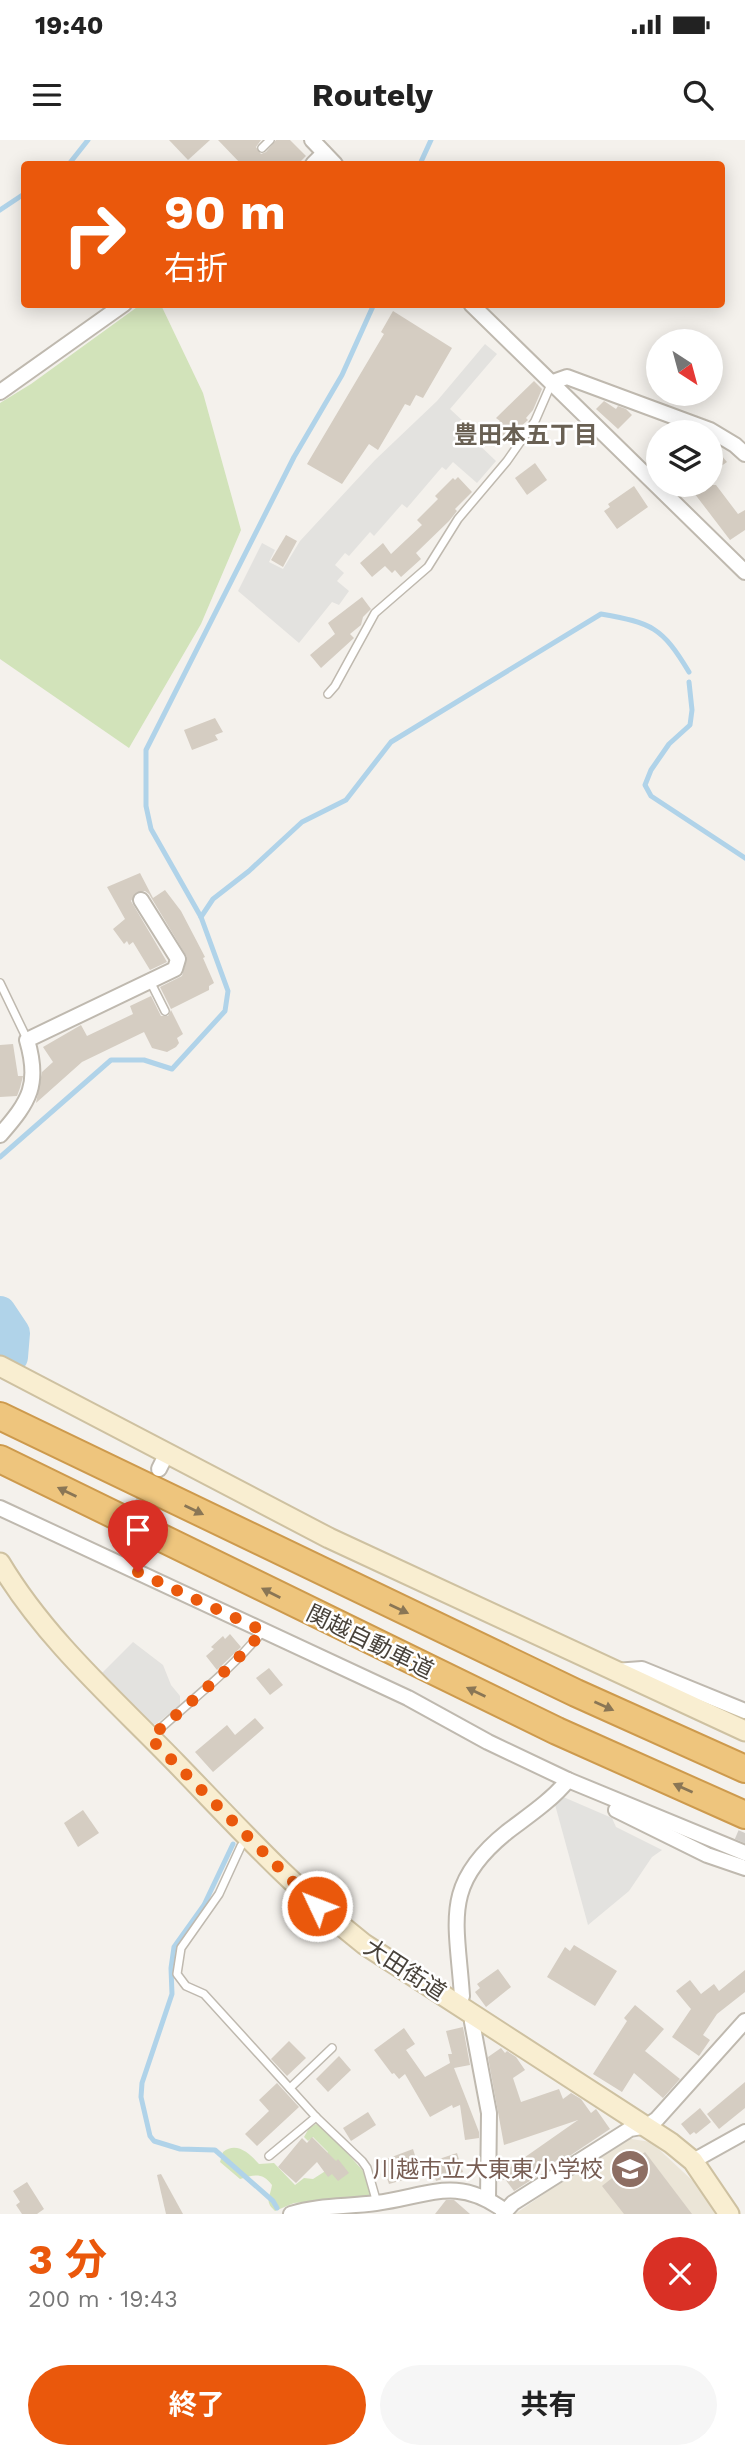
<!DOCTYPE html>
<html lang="ja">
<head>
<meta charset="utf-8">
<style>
  body { margin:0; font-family:"Work Sans","Noto Sans JP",sans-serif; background:#f6f6f6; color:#222; height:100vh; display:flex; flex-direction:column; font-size:26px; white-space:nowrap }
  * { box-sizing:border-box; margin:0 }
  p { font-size:23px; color:#767676 }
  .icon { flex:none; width:38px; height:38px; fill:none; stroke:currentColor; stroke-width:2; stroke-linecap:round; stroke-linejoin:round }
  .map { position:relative; height:2074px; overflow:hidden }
  .side { display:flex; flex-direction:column; background:#fff; flex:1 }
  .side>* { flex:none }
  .top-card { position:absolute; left:21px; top:21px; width:704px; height:147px; border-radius:7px; box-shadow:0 4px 18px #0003; background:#ea580c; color:#fff; overflow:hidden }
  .needle { width:46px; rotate:144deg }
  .buttons { position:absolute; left:646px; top:189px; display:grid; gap:14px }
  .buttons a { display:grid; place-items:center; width:77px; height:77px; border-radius:50%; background:#fff; box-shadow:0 4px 18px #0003; font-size:35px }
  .pin { position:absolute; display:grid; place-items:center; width:60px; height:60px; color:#fff; margin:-72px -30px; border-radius:50% 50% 50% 0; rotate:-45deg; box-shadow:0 0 7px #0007 }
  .pin .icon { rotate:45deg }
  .me { position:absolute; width:77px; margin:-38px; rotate:313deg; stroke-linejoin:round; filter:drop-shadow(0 0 5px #0008) }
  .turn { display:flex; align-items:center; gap:24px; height:147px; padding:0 28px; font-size:32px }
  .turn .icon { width:91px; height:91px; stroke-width:2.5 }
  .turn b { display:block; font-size:49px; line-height:60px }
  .round { display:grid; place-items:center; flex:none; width:74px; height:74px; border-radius:37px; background:#f6f6f6 }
  .headline { display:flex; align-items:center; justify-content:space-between; height:119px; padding:0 28px }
  h1 { font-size:42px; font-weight:700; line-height:52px; color:#ea580c }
  .primary-button { display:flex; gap:14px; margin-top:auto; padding:14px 28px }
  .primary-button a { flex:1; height:80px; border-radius:42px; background:#ea580c; color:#fff; font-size:28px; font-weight:700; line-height:80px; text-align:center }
  .primary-button a+a { background:#f6f6f6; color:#222 }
  .status { display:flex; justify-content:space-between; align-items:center; height:49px; padding:0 35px; background:#fff; direction:ltr }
  .status svg { height:19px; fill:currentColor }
  header { display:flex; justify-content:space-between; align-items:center; height:91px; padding:0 28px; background:#fff; font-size:32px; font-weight:700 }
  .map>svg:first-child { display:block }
</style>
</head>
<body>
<div class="status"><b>19:40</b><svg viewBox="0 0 49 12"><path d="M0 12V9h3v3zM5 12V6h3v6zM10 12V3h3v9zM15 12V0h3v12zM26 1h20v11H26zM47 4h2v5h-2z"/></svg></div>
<header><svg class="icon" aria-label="menu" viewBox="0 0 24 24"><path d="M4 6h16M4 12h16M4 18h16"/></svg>Routely<svg class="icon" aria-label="search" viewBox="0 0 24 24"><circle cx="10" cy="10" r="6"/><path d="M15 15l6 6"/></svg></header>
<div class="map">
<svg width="745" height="2074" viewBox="0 0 745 2074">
  <rect width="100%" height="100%" fill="#f4f1ec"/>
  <polygon fill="#ebe5d7" points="625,1998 651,2002 709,2056 720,2074 515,2074"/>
  <g fill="#d2e3ba">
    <polygon points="140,165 161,165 203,253 241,390 201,484 129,608 0,519 0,263 31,244"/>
    <path d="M316,1984L325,1988L364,2032L371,2056L294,2063L275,2071C264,2061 270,2058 272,2045C262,2032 254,2035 240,2039L220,2022L223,2012C237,2001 250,2014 259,2024L274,2023L295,2045L304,2038L313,2039L327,2030L326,2015L328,2012L313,1997L308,2001L304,1997L309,1988Z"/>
  </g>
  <g fill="#e3e2df">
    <polygon points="485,204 497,214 450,269 478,295 474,300 496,321 477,343 453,322 446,330 442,327 407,368 402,364 374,396 370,392 349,416 345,413 335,425 344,433 337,441 349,451 339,465 332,462 299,503 238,451 262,403 275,410 269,422 283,429 300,401 375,320 437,261"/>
    <polygon points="133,1502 163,1525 171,1545 180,1556 180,1565 156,1584 149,1585 100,1535"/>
    <polygon points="561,1656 612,1678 616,1687 662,1710 652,1717 629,1751 588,1785 554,1661"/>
  </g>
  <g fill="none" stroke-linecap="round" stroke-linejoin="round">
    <g stroke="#b0d3e9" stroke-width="5">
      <polyline points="69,24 88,0"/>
      <polyline points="420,24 431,0"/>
      <polyline points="0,70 24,54"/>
      <polyline points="689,542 692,570 690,585 669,604 651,630 645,645 651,656 745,718"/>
      <path d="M201,777L213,759L249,731L302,682L346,660L391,602L601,474C652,483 662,487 689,532"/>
      <polyline points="0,1017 111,920 144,920 172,929 225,871 228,851 201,777 151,689 146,666 146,610 294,317 342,235 374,164"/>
      <polyline points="233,1704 204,1765 174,1807 171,1828 172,1854 142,1943 141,1957 150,1996 154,2001 180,2009 215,2010 273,2061 277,2068"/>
    </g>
    <polyline stroke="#b0d3e9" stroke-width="32" points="0,1172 14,1193 12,1217"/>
  </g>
  <g fill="#d5cdc2">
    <polygon points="169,0 210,0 188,20"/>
    <polygon points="218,0 261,0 256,7 261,14 266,12 276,0 290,0 306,16 298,24 241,24"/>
    <polygon points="393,171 452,208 423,258 416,255 410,266 405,264 378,310 369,304 342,344 307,324 384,194 381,192"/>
    <polygon points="534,241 542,249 533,270 526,278 528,280 505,301 493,287 500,281 496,278"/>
    <polygon points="604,261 616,269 618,266 626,269 632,275 618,289 596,269"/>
    <polygon points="710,302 727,322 710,334"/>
    <polygon points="535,323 547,340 527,355 515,338"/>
    <polygon points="458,337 472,352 455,369 457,371 449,381 416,413 421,419 401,437 395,430 392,433 385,426 372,437 360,423 383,403 391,414 422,385 417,380 438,359 435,356 453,338 455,340"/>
    <polygon points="688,345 716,345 738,374 745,370 745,390 730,400"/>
    <polygon points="634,346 648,367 617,389 604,371 610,367 608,364"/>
    <polygon points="286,395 297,401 283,427 271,420"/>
    <polygon points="362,457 371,469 363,477 361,485 350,494 354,498 321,528 310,515 335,494 328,483"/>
    <polygon points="215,578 223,592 215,595 218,600 192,610 184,590"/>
    <polygon points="140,733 153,758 165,750 181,771 205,817 203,818 214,843 209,846 209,850 171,869 160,847 182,836 187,817 149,754 145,751 137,752 131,761 167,822 150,830 133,802 129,805 127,801 124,804 113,789 125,779 107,747"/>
    <polygon points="151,856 161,876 168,876 171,870 183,894 177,898 179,903 176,907 167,912 152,908 144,892 82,922 36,963 42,932 53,922 43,907 81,885 87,896 133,874 130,866"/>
    <polygon points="13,904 18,936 23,936 20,948 17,956 0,957 0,905"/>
    <polygon points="230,1494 241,1507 217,1530 206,1516 214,1509 211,1507 223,1496 225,1499"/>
    <polygon points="269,1528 283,1545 270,1555 256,1538"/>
    <polygon points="255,1578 264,1588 213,1632 195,1612 227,1585 235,1595"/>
    <polygon points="83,1670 99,1693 78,1707 64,1683"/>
    <polygon points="574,1805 617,1831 595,1866 547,1837 565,1807 570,1811"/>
    <polygon points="498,1829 511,1847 486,1867 475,1852 480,1848 477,1844"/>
    <polygon points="745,1830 745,1852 717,1874 703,1895 710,1900 699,1916 672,1897 691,1869 676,1851 690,1840 701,1854 714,1844 719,1851"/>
    <polygon points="635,1865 664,1889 645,1911 680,1939 663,1958 634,1933 622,1952 593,1934 627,1881 624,1878"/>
    <polygon points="463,1887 470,1925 454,1928 479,1992 479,1998 465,2000 460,1965 453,1968 452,1965 430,1977 405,1934 399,1939 394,1933 392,1934 374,1910 404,1888 415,1904 406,1910 425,1937 450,1923 448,1914 452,1914 446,1891"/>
    <polygon points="289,1901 306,1918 287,1936 271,1919"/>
    <polygon points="501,1908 505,1913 507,1911 516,1917 525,1930 513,1938 521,1962 559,1949 563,1959 571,1953 581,1959 591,1973 596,1969 610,1989 568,2017 534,2029 539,2035 514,2051 505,2039 498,2042 498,2036 578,1980 504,2005 488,1917"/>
    <polygon points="339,1916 351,1930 328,1952 316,1939"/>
    <polygon points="745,1942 745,1968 719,1989 707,1974"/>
    <polygon points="277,1943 299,1967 257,2006 245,1994 269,1971 259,1960"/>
    <polygon points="700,1968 711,1982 696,1994 694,1992 690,1995 681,1984"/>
    <polygon points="368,1972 376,1985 351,2001 343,1988"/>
    <polygon points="312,1997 336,2021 338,2019 349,2033 338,2041 332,2034 328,2037 317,2022 296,2043 278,2027 302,1998 307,2003"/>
    <polygon points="413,2009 421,2035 389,2044 381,2021"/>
    <polygon points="645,2012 692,2074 624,2074 602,2046"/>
    <polygon points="457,2013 463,2032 436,2041 430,2022"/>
    <polygon points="161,2034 183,2074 166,2074 157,2035"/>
    <polygon points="27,2042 44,2069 37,2074 22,2074 16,2065 20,2062 13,2051"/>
    <polygon points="446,2060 454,2060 470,2074 435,2074"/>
  </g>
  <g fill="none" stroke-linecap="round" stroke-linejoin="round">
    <g stroke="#d2cec8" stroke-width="14" stroke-dasharray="14 7" stroke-linecap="butt">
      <polyline points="118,1409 151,1345"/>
      <polyline points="733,1721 745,1693"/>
    </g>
    <defs>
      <g id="lane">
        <polyline points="262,8 270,0"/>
        <polyline points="328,554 335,546 375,473 428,427 458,379 507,321 535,281 552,242"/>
        <polyline points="150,841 165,871"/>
        <polyline points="0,843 27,899"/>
        <path d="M152,1596C191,1560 228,1533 263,1491"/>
        <polyline points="247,1699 241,1706 219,1754 181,1808 177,1834 186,1846 204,1854 316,1977 362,2021 367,2028 377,2063"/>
        <polyline points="290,1948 332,1908"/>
        <polyline points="269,2016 316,1977"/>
      </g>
      <g id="street">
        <polyline points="312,0 335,24"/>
        <polyline points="313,24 324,13"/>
        <polyline points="471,164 745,432"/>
        <polyline points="553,242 567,237 710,290 735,305 745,314"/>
        <polyline points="0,252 124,164"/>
        <path d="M0,995C30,961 40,944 27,900L175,829L178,819L141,760"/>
        <polyline points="159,1329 167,1313"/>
        <polyline points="0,1368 408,1558 488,1602 568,1640 745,1713"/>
        <polyline points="615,1531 642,1529 745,1571"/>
        <polyline points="616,1670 707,1715 745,1728"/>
        <path d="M458,1864L462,1856C457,1781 441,1745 507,1692C528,1676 551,1661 568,1640"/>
        <polyline points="476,1876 472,1882 489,1973 488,2059"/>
        <polyline points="693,2021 745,1992"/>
        <path d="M291,2074C319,2065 347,2067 376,2063C429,2056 456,2035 505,2071"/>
        <polyline points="503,2074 513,2063 630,1989 647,1986 657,1979 745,1881"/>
      </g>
      <g id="secondary">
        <polyline points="0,1226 329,1398 745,1591"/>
        <path d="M0,1423C46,1500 114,1559 176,1623C236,1685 295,1750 364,1804L671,2003L693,2021L729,2074"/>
      </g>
      <g id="highway">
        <polyline points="0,1276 576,1553 745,1629"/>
        <polyline points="0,1319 557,1591 745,1675"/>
      </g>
    </defs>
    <use href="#lane" stroke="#bfb9af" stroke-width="10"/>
    <use href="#street" stroke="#bfb9af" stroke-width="18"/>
    <use href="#secondary" stroke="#cec1a1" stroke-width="23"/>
    <use href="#highway" stroke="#cd9a4d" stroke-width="30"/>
    <use href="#lane" stroke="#fff" stroke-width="7"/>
    <use href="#street" stroke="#fff" stroke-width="14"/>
    <use href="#secondary" stroke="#f9eed1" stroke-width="19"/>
    <use href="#highway" stroke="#eec57d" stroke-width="26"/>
  </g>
  <defs><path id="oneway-solid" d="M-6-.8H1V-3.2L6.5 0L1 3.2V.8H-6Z" transform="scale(1.75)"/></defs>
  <g fill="#8a7655">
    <use href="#oneway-solid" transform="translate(67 1352) rotate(-154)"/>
    <use href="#oneway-solid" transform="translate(194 1370) rotate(26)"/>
    <use href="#oneway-solid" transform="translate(271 1453) rotate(-153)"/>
    <use href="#oneway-solid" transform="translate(399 1469) rotate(25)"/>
    <use href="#oneway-solid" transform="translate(476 1552) rotate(-154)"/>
    <use href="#oneway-solid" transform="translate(604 1566) rotate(24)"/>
    <use href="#oneway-solid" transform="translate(683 1648) rotate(-156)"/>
  </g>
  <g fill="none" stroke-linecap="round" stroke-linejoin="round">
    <path stroke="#ea580c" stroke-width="12" stroke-dasharray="0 21.6" d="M138,1432L263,1491C228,1532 190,1562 150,1598L317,1766"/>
  </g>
  <defs>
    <symbol id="school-disc" viewBox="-11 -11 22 22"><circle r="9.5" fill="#8d6e63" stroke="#fff"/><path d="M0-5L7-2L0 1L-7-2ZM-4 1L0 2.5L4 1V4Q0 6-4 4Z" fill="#fff"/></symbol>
  </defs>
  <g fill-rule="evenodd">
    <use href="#school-disc" x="608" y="2007" width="44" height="44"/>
  </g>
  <g text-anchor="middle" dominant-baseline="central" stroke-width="5" stroke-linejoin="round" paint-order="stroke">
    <g font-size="23" fill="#48423a" stroke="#fff">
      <text transform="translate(370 1502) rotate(26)">関越自動車道</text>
      <text transform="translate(405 1830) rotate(33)">大田街道</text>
    </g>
    <g font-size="23" fill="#785e54" stroke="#fff" text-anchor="end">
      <text x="603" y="2029">川越市立大東東小学校</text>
    </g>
    <g font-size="24" font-weight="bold" fill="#696053" stroke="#fff">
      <text x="526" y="295">豊田本五丁目</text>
    </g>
  </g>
</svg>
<div class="buttons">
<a><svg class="needle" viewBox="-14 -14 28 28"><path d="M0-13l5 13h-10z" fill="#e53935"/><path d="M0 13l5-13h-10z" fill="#767676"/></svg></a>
<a><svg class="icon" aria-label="layers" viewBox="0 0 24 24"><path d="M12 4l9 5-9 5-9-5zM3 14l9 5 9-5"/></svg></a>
</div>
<div class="pin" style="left:138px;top:1432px;background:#d93025"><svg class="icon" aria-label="arrive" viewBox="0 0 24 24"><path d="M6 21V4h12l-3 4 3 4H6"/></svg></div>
<svg class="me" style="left:317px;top:1766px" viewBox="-20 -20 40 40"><circle r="17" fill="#ea580c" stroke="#fff" stroke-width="3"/><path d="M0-11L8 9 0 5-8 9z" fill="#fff"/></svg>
<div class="top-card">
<div class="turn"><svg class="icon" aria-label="right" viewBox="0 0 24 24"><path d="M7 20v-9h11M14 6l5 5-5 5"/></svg><div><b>90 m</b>右折</div></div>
</div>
</div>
<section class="side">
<div class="headline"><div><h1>3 分</h1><p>200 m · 19:43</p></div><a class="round" style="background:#d93025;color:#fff"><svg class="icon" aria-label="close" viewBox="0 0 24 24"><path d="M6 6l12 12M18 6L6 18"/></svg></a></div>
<div class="primary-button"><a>終了</a><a>共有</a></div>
</section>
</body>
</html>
